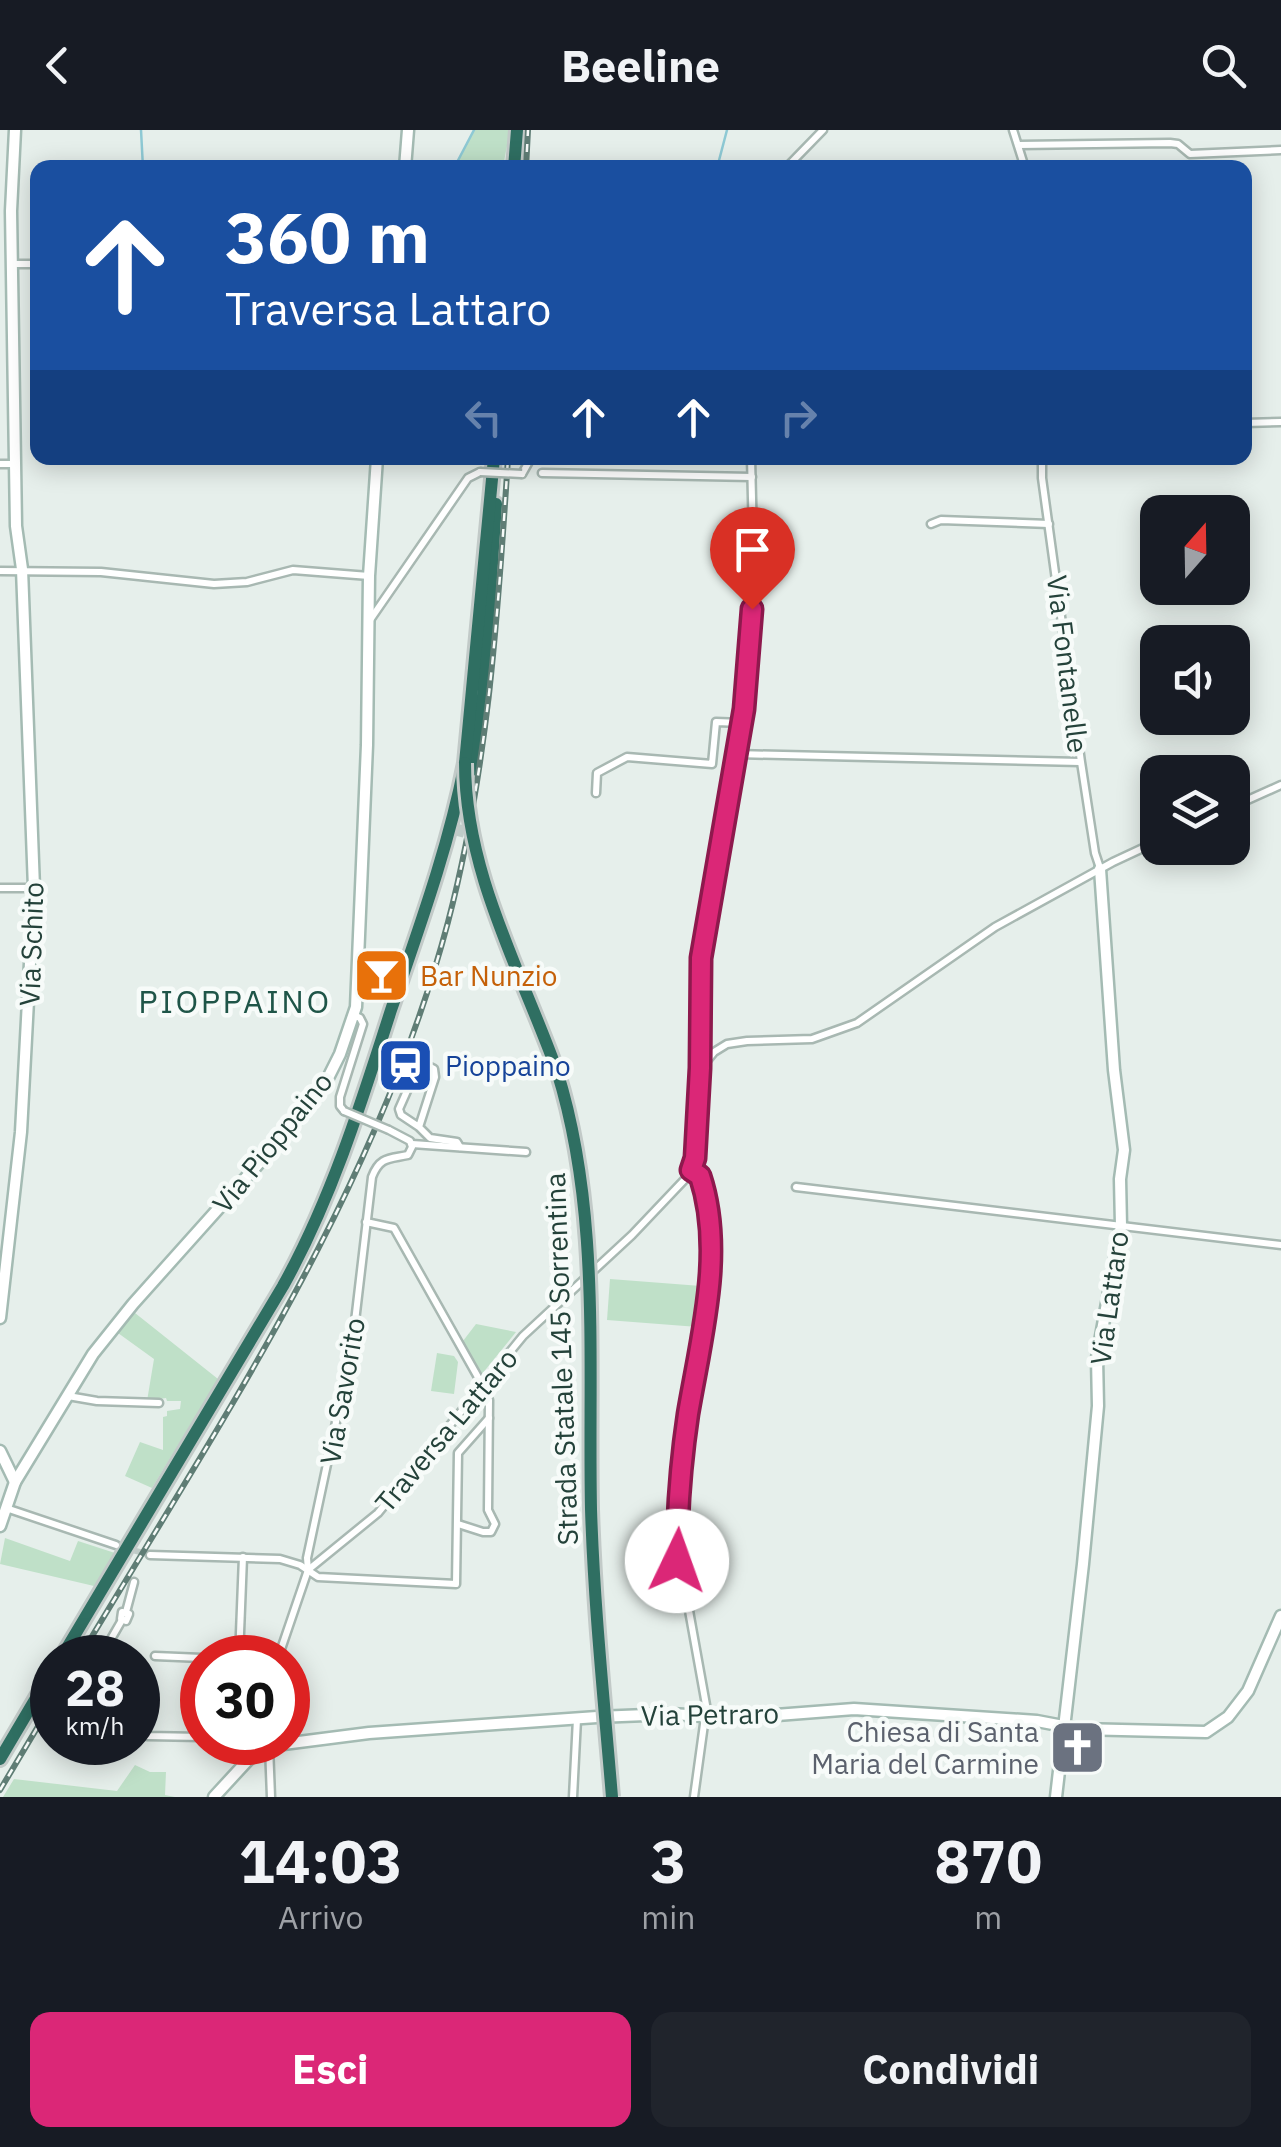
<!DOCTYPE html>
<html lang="it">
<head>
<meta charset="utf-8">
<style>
  body { margin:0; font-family:"IBM Plex Sans",sans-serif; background:#20242c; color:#f1f3f6; height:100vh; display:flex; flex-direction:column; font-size:38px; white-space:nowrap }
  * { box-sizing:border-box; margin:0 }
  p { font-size:32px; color:#9ea1a6 }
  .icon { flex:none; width:55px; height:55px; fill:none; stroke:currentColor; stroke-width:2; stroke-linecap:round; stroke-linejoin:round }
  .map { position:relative; height:1667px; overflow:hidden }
  .details { display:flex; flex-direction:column; background:#171b24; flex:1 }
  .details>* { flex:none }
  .hud { position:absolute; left:30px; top:30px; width:1222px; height:305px; border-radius:20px; box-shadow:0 5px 25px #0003; background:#1a4fa0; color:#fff; overflow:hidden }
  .needle { width:65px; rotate:20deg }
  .tools { position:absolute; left:1140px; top:365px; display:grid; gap:20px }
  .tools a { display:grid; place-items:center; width:110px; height:110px; border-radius:20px; background:#171b24; box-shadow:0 5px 25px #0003; font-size:50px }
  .speed { position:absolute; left:30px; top:1505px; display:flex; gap:20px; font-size:50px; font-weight:700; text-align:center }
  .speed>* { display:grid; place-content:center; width:130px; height:130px; border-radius:50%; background:#171b24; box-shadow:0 5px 25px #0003; line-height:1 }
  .speed small { font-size:25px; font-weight:400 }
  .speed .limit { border:15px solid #d22; background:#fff; color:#111 }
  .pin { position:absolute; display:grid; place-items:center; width:85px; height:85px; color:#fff; margin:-102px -42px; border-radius:50% 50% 50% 0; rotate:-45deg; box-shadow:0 0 10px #0007 }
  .pin .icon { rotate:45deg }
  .me { position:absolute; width:110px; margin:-55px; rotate:3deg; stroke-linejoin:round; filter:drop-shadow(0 0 8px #0008) }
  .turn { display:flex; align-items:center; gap:35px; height:210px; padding:0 30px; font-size:45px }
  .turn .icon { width:130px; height:130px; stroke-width:2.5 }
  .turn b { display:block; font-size:70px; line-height:85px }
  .lanes { display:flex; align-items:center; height:95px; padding:0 30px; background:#0003; justify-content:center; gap:50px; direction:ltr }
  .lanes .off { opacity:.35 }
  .eta { display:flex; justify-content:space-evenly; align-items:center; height:170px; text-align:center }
  .eta b { font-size:60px; font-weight:700; line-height:70px }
  .button { display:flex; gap:20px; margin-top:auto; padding:20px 30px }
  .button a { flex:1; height:115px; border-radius:20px; background:#db2777; color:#fff; font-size:40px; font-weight:700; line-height:115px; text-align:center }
  .button a+a { background:#20242c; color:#f1f3f6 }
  header { display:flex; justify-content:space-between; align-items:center; height:130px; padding:0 30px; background:#171b24; font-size:45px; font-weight:700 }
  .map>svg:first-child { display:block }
</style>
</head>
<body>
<header><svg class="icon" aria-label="back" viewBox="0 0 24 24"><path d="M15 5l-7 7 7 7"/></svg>Beeline<svg class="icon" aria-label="search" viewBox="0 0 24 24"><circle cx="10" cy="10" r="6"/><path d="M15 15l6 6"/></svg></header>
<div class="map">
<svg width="1281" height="1667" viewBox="0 0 1281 1667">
  <rect width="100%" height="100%" fill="#e6efeb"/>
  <g fill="#bfe0c8">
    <polygon points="474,0 510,0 503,37 454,37"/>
    <polygon points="610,1149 701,1156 698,1197 607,1190"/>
    <polygon points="135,1183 218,1249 152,1358 125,1346 140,1312 163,1320 163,1287 167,1286 167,1281 180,1279 181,1271 167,1271 166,1268 147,1271 154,1229 118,1203"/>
    <polygon points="476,1194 516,1202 482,1244 463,1211"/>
    <polygon points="437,1223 454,1226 458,1232 454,1264 431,1261"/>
    <polygon points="5,1408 70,1431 78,1411 115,1423 94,1456 0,1434"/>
    <polygon points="135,1635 150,1642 166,1642 165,1665 175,1667 3,1667 14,1649 117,1661"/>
  </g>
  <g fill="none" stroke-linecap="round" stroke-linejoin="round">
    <g stroke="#8ec9d4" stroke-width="2.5">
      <polyline points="141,0 143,38"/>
      <polyline points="454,38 474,0"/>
      <polyline points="717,38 727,0"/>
    </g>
    <polyline stroke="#bfccc8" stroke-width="6" stroke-dasharray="6 3" stroke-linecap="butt" points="126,1418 150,1425"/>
    <polyline stroke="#bfccc8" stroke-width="12" stroke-dasharray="12 6" stroke-linecap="butt" points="457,706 466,669"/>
    <defs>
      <g id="street">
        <polyline points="1013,0 1025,38"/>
        <polyline points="1019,15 1170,13 1178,14 1190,24 1281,20"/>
        <polyline points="786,38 823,0"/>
        <polyline points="12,134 38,134"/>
        <polyline points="1245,293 1281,292"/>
        <polyline points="1042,328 1042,348 1081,632 1095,723 1100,738"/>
        <polyline points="0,334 16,334"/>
        <polyline points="542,343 752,347"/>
        <polyline points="522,344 531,328"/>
        <polyline points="931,394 941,390 1049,394"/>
        <polyline points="0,441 101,442 214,454 247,452 293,440 369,446"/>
        <polyline points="370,490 468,348 480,342"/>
        <polyline points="737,624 1080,632"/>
        <polyline points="596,663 597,643 627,627 712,634 716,592 742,593"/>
        <polyline points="1232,677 1281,655"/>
        <polyline points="0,758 33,758"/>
        <polyline points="701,937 701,828 747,549 754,449 751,328"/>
        <polyline points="344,981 340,976 340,967 363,894 360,888 354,885"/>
        <polyline points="419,997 401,985 399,979 418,936 426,935 434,939 435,947 419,997 430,1008 457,1012 460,1017"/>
        <polyline points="412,1014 526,1022"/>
        <polyline points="691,1040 700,1046 708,1070 713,1103 697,1242 688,1286 677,1431 688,1475 708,1586"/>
        <polyline points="796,1057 1281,1115"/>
        <polyline points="366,1092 394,1098 483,1256"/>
        <polyline points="68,1266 97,1271 159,1273"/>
        <polyline points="6,1378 116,1415"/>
        <polyline points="458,1394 483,1402 491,1402 495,1394 488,1380 489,1270 480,1259"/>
        <polyline points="150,1425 280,1429 300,1435 318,1447 456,1454 458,1323 489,1288"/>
        <polyline points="308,1440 378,1383 523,1206 632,1105 688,1046 695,1028 701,938 714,922 727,914 747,911 812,909 857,893 995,797 1113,732 1158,711"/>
        <polygon points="122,1482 129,1484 126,1491 121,1489"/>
        <polyline points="126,1482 134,1452"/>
        <polyline points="155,1526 202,1528"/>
        <polyline points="100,1528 122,1490"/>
        <polyline points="239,1528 243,1427"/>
        <path d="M278,1528L308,1440L307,1428L352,1217L372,1047C380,1026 390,1029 408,1025L412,1017L410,1011L389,1000"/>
        <polyline points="138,1600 147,1606 202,1607"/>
        <polyline points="269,1616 271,1667"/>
        <polyline points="573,1667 577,1589"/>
        <polyline points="694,1667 705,1587"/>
      </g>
      <g id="secondary">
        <polyline points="405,38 408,0"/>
        <polyline points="0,1188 21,1002 34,758 22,439 16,396 11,81 15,0"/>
        <polyline points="0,1321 15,1352"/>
        <polyline points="0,1396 15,1352 93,1224 133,1174 293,995 323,958 340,924 356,877 367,615 369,446 377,328"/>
        <polyline points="214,1667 260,1617 369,1603 597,1587 671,1584 738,1588 854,1579 1037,1591 1079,1599 1206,1602 1228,1587 1248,1561 1281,1486"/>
        <polyline points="1056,1667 1083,1434 1098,1276 1097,1228 1121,1096 1120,1049 1124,1020 1114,940 1100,739"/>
      </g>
      <g id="highway">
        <polyline points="514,38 517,0"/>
        <polyline points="472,640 483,566 496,374"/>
        <path d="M61,1528L283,1156C331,1070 361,974 391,880C419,798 448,719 465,633L494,328"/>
        <polyline points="0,1629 52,1541"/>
      </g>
    </defs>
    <use href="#street" stroke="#a8b8b2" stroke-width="11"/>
    <use href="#secondary" stroke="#a4bbb3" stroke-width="15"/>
    <use href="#highway" stroke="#c2cac8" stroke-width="18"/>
    <use href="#street" stroke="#fff" stroke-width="6"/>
    <use href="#secondary" stroke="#fff" stroke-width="10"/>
    <use href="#highway" stroke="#2f6f62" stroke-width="12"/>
    <defs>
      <g id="rail">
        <polyline points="526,38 528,0"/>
        <path d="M79,1528C220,1292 377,1061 448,792C488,639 498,485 508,328"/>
        <polyline points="0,1660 52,1573"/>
      </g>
    </defs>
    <use href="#rail" stroke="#5f7d75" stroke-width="6"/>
    <use href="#rail" stroke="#f7fbf9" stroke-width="2.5" stroke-dasharray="8" stroke-linecap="butt"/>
    <defs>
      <g id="street-bridge">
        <polyline points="480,342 522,344"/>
        <polyline points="344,981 389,1000"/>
      </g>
      <path id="highway-bridge" d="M465,633C465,742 521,841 557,941C601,1082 588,1233 591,1379C594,1475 604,1571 612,1667"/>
    </defs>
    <use href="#street-bridge" stroke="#a8b8b2" stroke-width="11" stroke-linecap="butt"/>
    <use href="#highway-bridge" stroke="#c2cac8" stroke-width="18" stroke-linecap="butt"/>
    <use href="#street-bridge" stroke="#fff" stroke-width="6"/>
    <use href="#highway-bridge" stroke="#2f6f62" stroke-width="12"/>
  </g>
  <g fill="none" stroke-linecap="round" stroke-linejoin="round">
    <defs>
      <path id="route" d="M677,1431C677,1383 681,1331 688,1284C701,1207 725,1121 700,1046L691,1040L695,1028L700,938L701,828L744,579L752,479"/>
    </defs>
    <use href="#route" stroke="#8e194d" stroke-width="25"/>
    <use href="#route" stroke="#db2777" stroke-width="18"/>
  </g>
  <defs>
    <symbol id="bar-square" viewBox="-11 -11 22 22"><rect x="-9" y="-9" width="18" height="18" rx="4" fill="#e8710a" stroke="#f7fbf9"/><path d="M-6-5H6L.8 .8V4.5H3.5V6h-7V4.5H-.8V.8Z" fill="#fff"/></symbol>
    <symbol id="station-square" viewBox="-11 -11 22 22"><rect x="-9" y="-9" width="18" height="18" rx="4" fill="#1a4fb4" stroke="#f7fbf9"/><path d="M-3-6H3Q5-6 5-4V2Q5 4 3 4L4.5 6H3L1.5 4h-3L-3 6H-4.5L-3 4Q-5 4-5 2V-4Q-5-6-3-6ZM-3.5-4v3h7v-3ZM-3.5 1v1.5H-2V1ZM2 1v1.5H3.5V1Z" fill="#fff"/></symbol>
    <symbol id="church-square" viewBox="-11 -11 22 22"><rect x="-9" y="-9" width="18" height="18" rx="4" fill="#6b7280" stroke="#f7fbf9"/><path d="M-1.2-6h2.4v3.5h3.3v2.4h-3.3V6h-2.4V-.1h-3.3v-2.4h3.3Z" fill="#fff"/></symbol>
  </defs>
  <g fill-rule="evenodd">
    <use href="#bar-square" x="350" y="814" width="63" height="63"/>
    <use href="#station-square" x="374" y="904" width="63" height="63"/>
    <use href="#church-square" x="1046" y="1586" width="63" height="63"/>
  </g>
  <g text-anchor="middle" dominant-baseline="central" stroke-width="9" stroke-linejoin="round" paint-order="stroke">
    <g font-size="28" fill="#24423a" stroke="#f7fbf9">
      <text transform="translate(1068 534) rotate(83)">Via Fontanelle</text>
      <text transform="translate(31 814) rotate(-88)">Via Schito</text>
      <text transform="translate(272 1012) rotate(-51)">Via Pioppaino</text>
      <text transform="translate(1109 1168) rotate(-82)">Via Lattaro</text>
      <text transform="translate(561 1229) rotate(-92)">Strada Statale 145 Sorrentina</text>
      <text transform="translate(342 1261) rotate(-80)">Via Savorito</text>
      <text transform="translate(446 1300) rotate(-50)">Traversa Lattaro</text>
      <text transform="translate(710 1584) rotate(-1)">Via Petraro</text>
    </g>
    <g font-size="28" fill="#c56008" stroke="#f7fbf9" text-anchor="start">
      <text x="420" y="845">Bar Nunzio</text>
    </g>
    <g font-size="28" fill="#164399" stroke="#f7fbf9" text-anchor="start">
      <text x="445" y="935">Pioppaino</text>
    </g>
    <g font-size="28" fill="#5b616d" stroke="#f7fbf9" text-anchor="end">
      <text x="1039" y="1601">Chiesa di Santa<tspan x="1039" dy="32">Maria del Carmine</tspan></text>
    </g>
    <g font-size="32" letter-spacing="2.5" fill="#1f5548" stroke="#f7fbf9">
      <text x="235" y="871">PIOPPAINO</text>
    </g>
  </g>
</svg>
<div class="tools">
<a><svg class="needle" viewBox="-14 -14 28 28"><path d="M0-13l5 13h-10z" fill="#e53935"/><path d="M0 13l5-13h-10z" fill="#9ea1a6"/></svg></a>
<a><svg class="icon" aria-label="sound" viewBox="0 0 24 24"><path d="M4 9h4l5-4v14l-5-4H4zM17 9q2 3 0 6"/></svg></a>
<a><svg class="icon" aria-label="layers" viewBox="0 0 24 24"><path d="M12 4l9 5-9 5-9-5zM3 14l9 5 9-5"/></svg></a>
</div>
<div class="speed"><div>28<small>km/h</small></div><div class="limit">30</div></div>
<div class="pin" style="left:752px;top:479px;background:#d93025"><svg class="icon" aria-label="arrive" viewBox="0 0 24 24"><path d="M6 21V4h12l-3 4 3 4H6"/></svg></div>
<svg class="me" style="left:677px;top:1431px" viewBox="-20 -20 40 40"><circle r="19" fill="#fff"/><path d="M0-13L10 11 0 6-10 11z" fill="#db2777"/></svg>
<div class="hud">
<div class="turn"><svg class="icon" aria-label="ahead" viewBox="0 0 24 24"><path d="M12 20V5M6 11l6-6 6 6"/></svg><div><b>360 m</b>Traversa Lattaro</div></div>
<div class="lanes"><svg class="icon off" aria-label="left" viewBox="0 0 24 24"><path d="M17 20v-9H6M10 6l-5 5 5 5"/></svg><svg class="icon" aria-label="ahead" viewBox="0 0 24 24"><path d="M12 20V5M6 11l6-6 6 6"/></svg><svg class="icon" aria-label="ahead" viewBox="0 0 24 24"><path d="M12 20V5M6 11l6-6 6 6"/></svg><svg class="icon off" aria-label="right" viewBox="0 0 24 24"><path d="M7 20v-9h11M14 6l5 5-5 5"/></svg></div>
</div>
</div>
<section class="details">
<div class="eta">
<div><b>14:03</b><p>Arrivo</p></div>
<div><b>3</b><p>min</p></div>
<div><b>870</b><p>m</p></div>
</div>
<div class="button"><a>Esci</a><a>Condividi</a></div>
</section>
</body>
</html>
